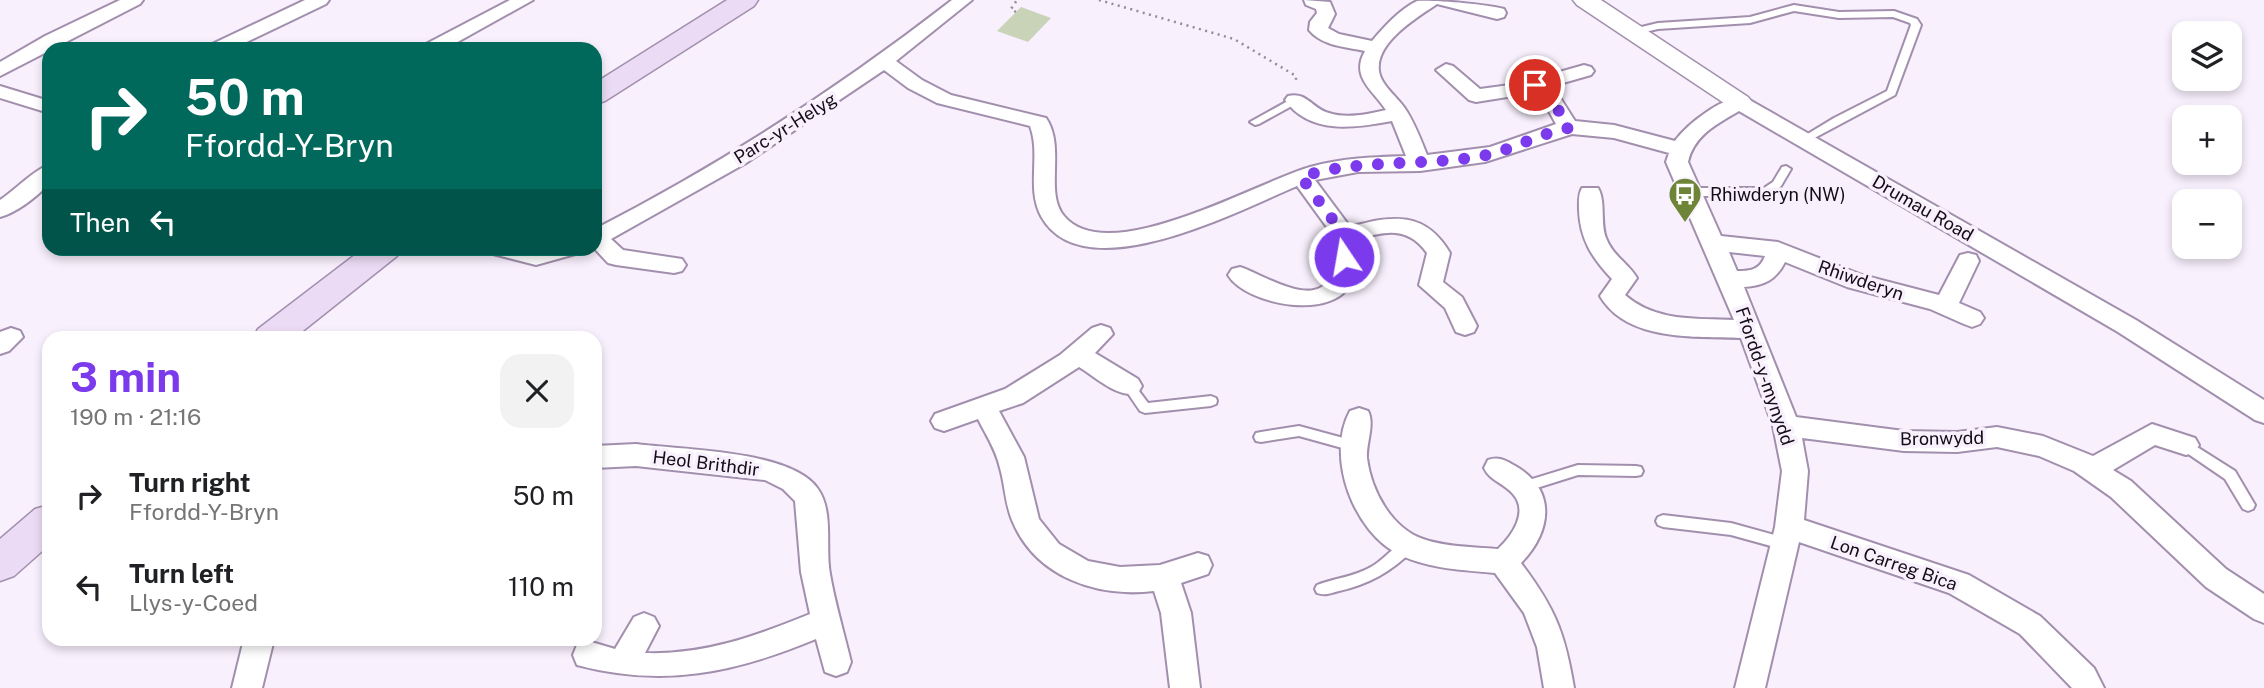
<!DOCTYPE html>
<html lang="en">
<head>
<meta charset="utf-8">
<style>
  body { margin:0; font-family:"Public Sans",sans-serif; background:#f2f2f2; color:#202124; height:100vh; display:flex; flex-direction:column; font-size:26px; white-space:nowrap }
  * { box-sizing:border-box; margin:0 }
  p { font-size:23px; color:#757577 }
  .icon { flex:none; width:38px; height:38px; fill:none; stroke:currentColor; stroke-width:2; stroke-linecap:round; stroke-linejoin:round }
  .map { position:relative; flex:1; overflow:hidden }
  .details { position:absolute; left:42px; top:331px; width:560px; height:315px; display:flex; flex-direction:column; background:#fff; border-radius:21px; box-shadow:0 4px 10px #0003 }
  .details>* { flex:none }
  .guide { position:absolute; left:42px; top:42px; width:560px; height:214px; border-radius:21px; box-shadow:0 4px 10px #0003; background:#00695c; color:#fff; overflow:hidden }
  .controls { position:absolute; left:2172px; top:21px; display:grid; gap:14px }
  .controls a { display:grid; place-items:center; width:70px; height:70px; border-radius:14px; background:#fff; box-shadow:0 4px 10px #0003; font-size:35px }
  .pin { position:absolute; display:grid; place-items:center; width:60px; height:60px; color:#fff; margin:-30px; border:4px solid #fff; border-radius:50%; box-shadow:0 2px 7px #0007 }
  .me { position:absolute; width:77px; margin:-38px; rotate:348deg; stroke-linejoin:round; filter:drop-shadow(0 0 5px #0008) }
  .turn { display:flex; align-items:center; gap:24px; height:147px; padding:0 28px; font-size:32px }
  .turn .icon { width:91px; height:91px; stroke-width:2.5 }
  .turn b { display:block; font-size:49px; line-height:60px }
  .then { display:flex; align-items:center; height:66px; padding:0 28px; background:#0003; gap:14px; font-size:26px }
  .round { display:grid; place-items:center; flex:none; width:74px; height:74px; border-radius:21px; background:#f2f2f2 }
  .headline { display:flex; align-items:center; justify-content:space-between; height:119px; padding:0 28px }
  h1 { font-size:42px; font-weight:700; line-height:52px; color:#7c3aed }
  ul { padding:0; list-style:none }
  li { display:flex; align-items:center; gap:21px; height:91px; padding:0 28px }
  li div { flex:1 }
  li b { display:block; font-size:26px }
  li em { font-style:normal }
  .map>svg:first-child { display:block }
</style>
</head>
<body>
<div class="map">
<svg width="2264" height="688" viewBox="0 0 2264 688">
  <rect width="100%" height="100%" fill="#f8f0fd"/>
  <polygon fill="#c9d3b8" points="1021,7 1051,18 1028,42 997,31"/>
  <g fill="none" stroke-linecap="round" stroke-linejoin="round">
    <defs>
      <g id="service">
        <polygon points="1794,5 1839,12 1894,11 1917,19 1921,25 1895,95 1805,143 1800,140 1801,138 1834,118 1887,91 1911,25 1910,23 1893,17 1839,18 1794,11 1750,23 1658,29 1632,35 1627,32 1629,30 1658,23 1750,17"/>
        <polygon points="1295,97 1300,100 1299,102 1259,124 1255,125 1250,122"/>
        <polygon points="1786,166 1791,169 1781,186 1767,196 1690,196 1685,192 1690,188 1764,188 1773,182 1782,167"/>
        <polygon points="1129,381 1133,383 1148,403 1211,396 1216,398 1217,401 1216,404 1211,406 1145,413 1140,411 1123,386 1125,383"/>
        <polygon points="1299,426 1358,442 1360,446 1358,450 1353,451 1299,436 1261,442 1256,441 1254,437 1256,433 1261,432"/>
        <polygon points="2186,440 2235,471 2255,505 2253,509 2248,511 2243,509 2225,479 2181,449 2179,445 2181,441"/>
        <polygon points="1578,465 1636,466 1641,467 1643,471 1641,475 1636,476 1578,475 1524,492 1519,491 1517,487 1519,483"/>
        <polygon points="1663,515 1731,523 1785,538 1790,540 1792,544 1790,548 1785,550 1731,535 1663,527 1658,525 1656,521 1658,517"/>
        <path d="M1408,540L1413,542L1415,546L1413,550C1391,572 1369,584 1339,591C1331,593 1325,596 1317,593L1315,589L1317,585C1335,578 1354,577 1371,567C1384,560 1394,545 1408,540Z"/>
      </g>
      <g id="minor">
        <polygon points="120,0 143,0 140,4 0,76 0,62 45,36"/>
        <polygon points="305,0 329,0 326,4 232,49 207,49 210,45"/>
        <polygon points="510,0 533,0 445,49 421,49 424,45"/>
        <path d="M952,0H972L896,61L922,80L951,95L1046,118C1066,147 1044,192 1064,216C1108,269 1257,182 1310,167C1341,158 1374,157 1406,156L1392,121C1355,128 1310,135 1285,100L1288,96C1306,91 1313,109 1329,113C1347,119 1368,114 1386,110C1373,90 1350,77 1365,51C1346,47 1322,46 1309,30L1310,22L1317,13L1316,9L1306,5L1304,0L1330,2L1335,14L1328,28L1339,34L1372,41C1384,27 1400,9 1417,1C1436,0 1484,4 1504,9L1506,13L1504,17L1497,19L1437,4C1418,17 1375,42 1379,71C1381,86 1399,98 1406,110C1415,124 1421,140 1427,155L1490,147L1556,124L1546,106L1532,93L1476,102L1469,100L1436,70L1446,64L1453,66L1480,89L1517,84L1584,65L1591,67L1594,71L1591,75L1549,87L1561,99L1575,121L1614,125L1675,141C1686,125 1726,93 1746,98L2136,320L2264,400V423L2255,420L2118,332L1739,111C1717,124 1694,135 1688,162L1721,236L1778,242L1862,275L1939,295L1960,255L1968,253L1976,255L1979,261L1959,303L1980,312L1984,318L1980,324L1972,327L1964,324L1930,309L1847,287L1785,262C1776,280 1764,286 1744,287L1796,417L1904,431L1957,432L1997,427L2043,436L2093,456L2152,424L2195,438L2199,445L2195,452L2186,455L2155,445L2113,470L2131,481L2226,569L2264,594V623L2254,619L2206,587L2111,497L2074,471L2039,456L1997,447L1957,452L1904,451L1802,438L1808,471L1804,520L1969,575L2040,616L2094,668L2104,688H2072L2020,634L1949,593L1799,542L1765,688H1735L1775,527L1782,471L1773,426L1741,338C1695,336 1627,342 1600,296L1612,279C1592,258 1580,239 1579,210C1579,202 1578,195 1582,188H1598C1606,201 1600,223 1606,238C1612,255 1628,263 1637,278L1625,295C1656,322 1695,318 1734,320L1666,162L1669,153L1614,138L1572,134L1485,162L1420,171L1358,172L1315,180L1350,227C1393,215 1425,211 1450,253L1443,282L1462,297L1477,326L1474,332L1465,335L1456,332L1445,308L1419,285L1427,253C1408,226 1385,231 1356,240C1355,252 1357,268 1353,279C1337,323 1246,305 1228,275L1232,269L1240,267C1261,273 1315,311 1331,276C1335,266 1333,248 1334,237L1297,186C1240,210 1083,293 1041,216C1026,188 1041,155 1030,126L937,103L908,88L884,70L746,163L611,239L623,250L682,259L686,265L682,271L674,273L616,265L608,263L594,248L595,229C722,164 840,87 952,0ZM1729,252L1765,256C1760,270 1750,271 1737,271Z"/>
        <polygon points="0,86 49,101 49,113 0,98"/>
        <path d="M49,165V184C36,197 18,212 0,217V200C14,191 35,169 49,165Z"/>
        <polygon points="486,248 582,248 579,253 536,265 489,253"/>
        <path d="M1101,325L1110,328L1113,334L1095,353L1138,379L1142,386L1138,393C1118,399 1096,377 1079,367L1023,403L999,411L1024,457L1039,519L1059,544L1088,561L1120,567L1160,565L1198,553L1208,556L1212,565L1208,574L1181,583L1191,613L1200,688H1170L1161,613L1154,591C1097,598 1035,577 1012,520C1005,503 1005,485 1000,468C996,450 986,435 978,419L944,431L935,428L931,421L935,414L1005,389L1060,355L1092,328Z"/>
        <polygon points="11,328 20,331 23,337 9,351 0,354 0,332"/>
        <path d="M1359,408L1368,411C1375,424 1366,443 1367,458C1371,490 1391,528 1423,539C1446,547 1474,547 1498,549C1512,536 1529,512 1513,494C1504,483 1490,481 1484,468L1488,460C1500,456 1506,461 1517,467C1558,492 1550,533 1521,563C1555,608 1565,633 1574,688H1544L1537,647L1524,613L1495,573C1463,570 1430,569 1400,555C1354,533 1325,457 1350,411Z"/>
        <path d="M636,444C682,450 792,450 818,489C834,512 825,548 830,574C835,603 844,633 851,662L847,672L836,676L825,672L816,639C734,673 664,688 577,665L573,655L577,645L588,641L615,649L634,617L644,613L654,617L659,626L645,653C704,655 756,636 810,614L801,572L795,501L783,489L765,480L636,466L595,468V446Z"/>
        <polygon points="244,639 274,639 262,688 232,688"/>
      </g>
      <polygon id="tertiary" points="1573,0 1601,0 1748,97 1752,102 1748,107 1739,110 1730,107 1577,5"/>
      <g id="secondary">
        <polygon points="727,0 758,0 754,6 605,101 595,104 595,83"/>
        <polygon points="364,248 402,248 397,256 294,338 253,338 258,329"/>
        <polygon points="49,505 49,545 14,576 0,581 0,539 35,509"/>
      </g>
    </defs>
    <use href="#service" stroke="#a28fad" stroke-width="4"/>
    <use href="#minor" stroke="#a28fad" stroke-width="4"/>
    <use href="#tertiary" stroke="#a28fad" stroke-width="3"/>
    <use href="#secondary" stroke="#a28fad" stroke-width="3"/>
    <g stroke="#938b97" stroke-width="2.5" stroke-dasharray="2 4.5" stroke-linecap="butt">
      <polyline points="1099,0 1234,39 1296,76 1296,84"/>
      <polyline points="1016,12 1011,9 1017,0"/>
    </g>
    <use href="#service" fill="#fff" fill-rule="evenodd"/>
    <use href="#minor" fill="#fff" fill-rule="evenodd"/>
    <use href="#tertiary" fill="#fff" fill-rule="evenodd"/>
    <use href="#secondary" fill="#ecdbf5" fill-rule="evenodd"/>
  </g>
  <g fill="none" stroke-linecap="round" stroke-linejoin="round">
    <path stroke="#7c3aed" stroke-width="12" stroke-dasharray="0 21.6" d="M1344,257L1345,236L1301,177C1359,158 1422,167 1482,156C1513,150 1540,133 1569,128L1554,103L1535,85"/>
  </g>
  <defs>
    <symbol id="bus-pin" viewBox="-11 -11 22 30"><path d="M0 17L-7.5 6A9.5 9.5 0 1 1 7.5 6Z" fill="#6e8537" stroke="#f8f0fd"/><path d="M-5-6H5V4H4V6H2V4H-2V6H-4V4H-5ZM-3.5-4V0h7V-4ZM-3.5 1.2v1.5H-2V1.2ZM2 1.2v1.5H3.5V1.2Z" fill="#fff"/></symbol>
  </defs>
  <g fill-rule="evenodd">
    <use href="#bus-pin" x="1666" y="175" width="38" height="52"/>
  </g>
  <g text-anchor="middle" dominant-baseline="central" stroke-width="7" stroke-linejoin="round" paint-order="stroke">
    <g font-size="18" fill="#140d18" stroke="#f8f0fd">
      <text transform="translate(785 128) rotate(-32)">Parc-yr-Helyg</text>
      <text transform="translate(1923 208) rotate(30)">Drumau Road</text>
      <text transform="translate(1861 280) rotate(19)">Rhiwderyn</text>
      <text transform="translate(1765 376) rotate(71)">Ffordd-y-mynydd</text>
      <text transform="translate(1942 438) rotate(-1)">Bronwydd</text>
      <text transform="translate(706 463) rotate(7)">Heol Brithdir</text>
      <text transform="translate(1894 563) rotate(19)">Lon Carreg Bica</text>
    </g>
    <g font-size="18" fill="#140d18" stroke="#f8f0fd" text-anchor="start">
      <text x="1710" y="194">Rhiwderyn (NW)</text>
    </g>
  </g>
</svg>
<div class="controls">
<a><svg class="icon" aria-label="layers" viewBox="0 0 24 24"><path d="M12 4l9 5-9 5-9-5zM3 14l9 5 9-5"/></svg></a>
<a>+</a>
<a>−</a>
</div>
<div class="pin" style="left:1535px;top:85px;background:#d93025"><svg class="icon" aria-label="arrive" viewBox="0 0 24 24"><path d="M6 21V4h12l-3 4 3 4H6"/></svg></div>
<svg class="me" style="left:1344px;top:257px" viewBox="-20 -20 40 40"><circle r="17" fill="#7c3aed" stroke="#fff" stroke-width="3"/><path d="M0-11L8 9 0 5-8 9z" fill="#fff"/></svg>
<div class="guide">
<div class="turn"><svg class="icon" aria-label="right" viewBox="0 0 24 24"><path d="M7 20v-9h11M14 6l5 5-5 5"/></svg><div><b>50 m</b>Ffordd-Y-Bryn</div></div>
<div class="then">Then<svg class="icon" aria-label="left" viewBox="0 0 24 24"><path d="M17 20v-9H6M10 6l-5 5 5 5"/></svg></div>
</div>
<section class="details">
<div class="headline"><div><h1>3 min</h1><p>190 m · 21:16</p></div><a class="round"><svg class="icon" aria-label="close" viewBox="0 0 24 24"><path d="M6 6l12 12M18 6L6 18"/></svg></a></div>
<ul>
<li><svg class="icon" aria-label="right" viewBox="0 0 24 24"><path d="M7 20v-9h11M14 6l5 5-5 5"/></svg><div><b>Turn right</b><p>Ffordd-Y-Bryn</p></div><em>50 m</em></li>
<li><svg class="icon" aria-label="left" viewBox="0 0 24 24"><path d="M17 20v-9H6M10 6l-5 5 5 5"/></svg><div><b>Turn left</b><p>Llys-y-Coed</p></div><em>110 m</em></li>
</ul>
</section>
</div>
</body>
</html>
